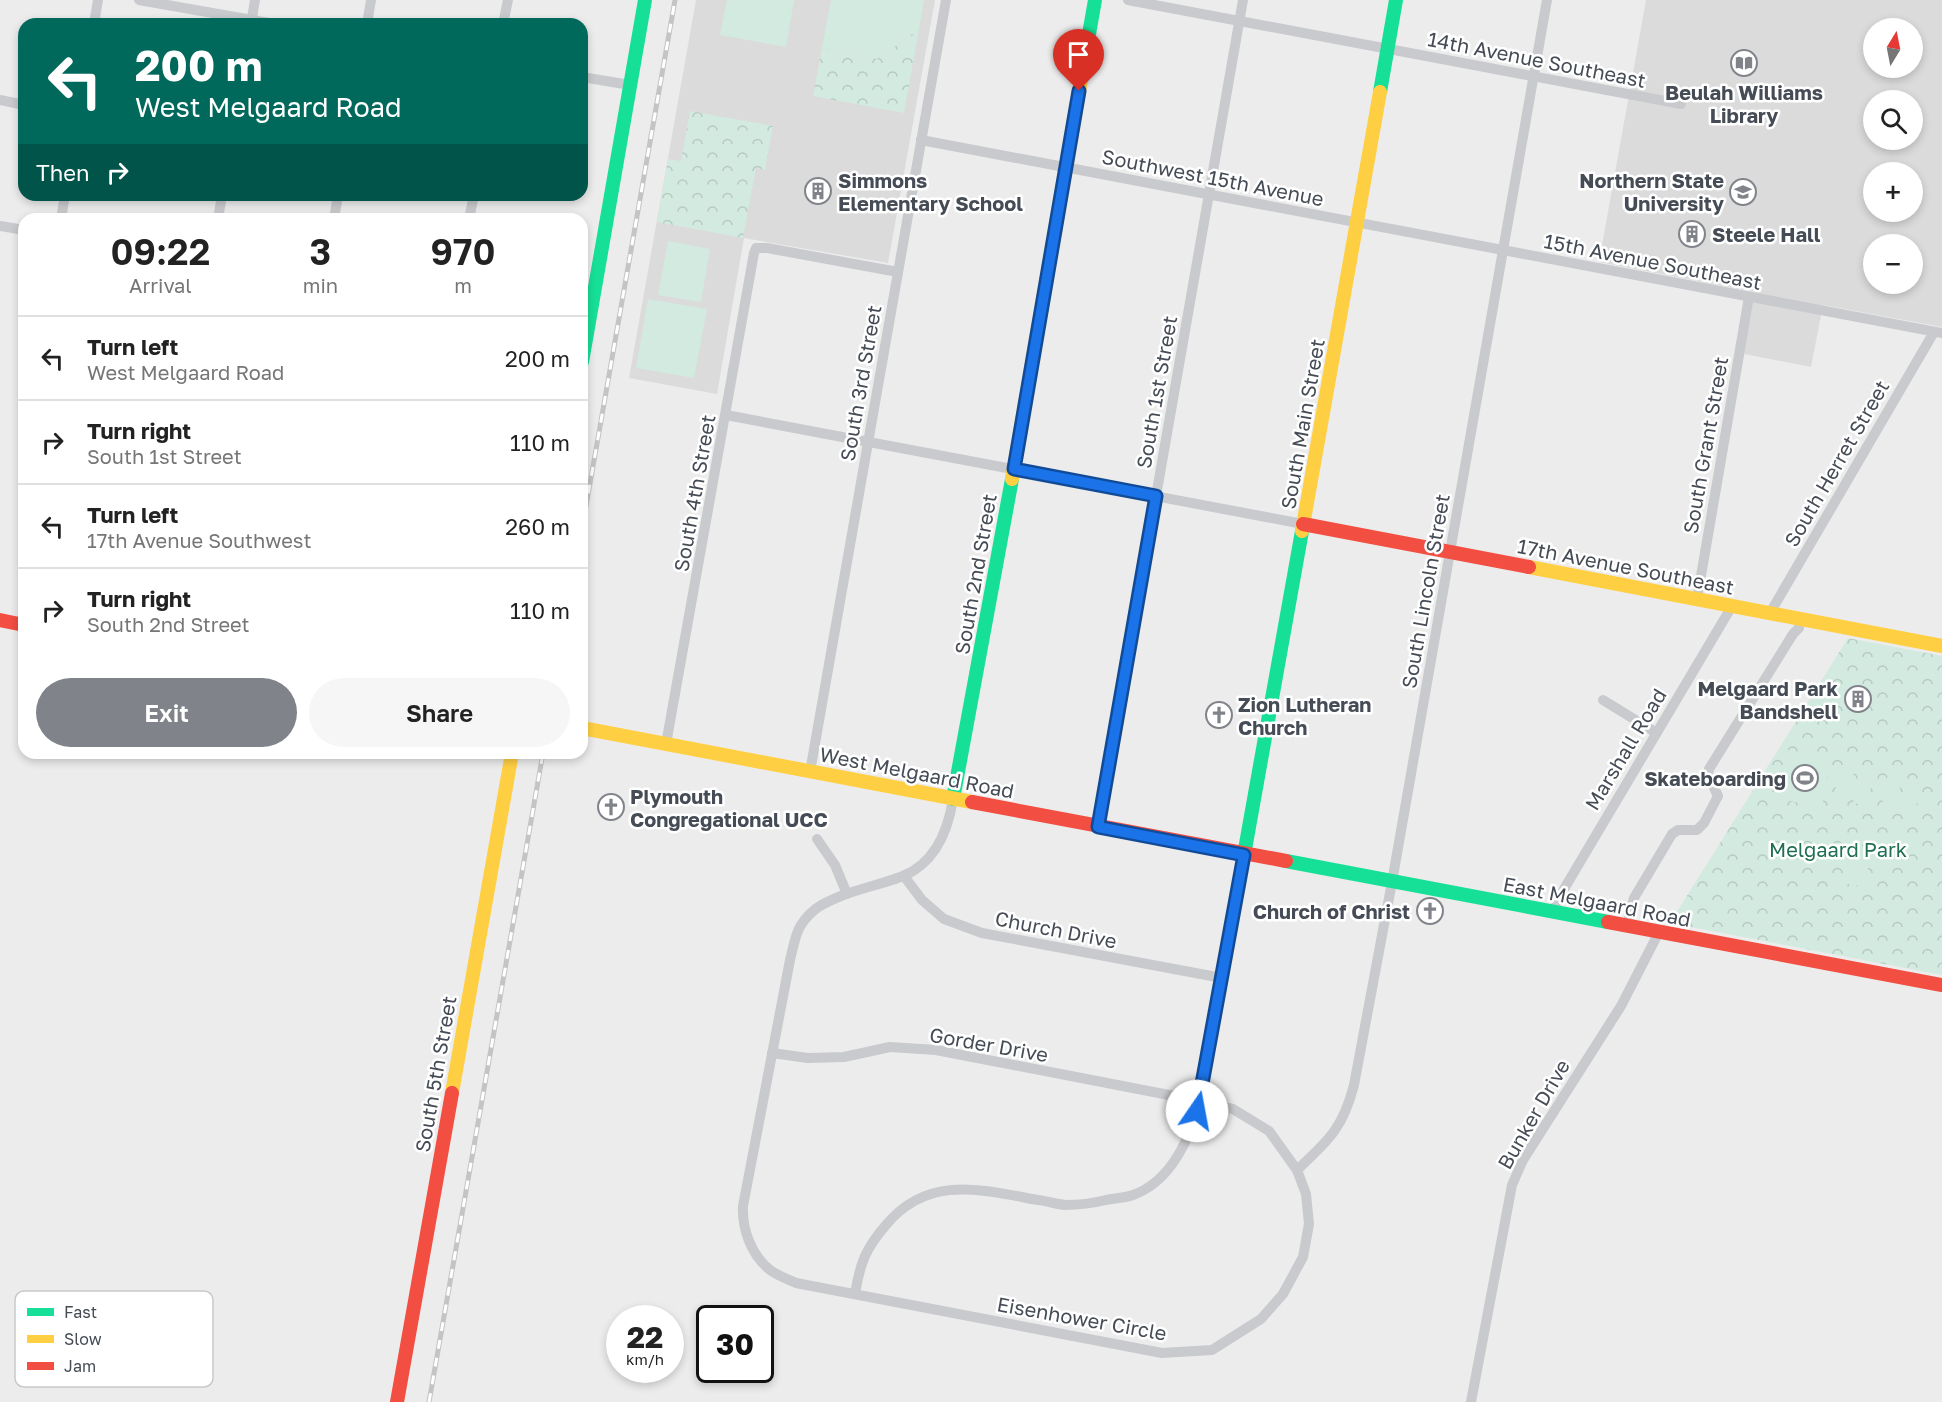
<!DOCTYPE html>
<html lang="en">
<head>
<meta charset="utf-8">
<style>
  body { margin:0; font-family:"Golos Text",sans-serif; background:#f6f6f6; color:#222; height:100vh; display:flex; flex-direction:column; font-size:22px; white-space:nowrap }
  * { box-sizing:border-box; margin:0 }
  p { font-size:20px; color:#767676 }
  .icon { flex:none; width:33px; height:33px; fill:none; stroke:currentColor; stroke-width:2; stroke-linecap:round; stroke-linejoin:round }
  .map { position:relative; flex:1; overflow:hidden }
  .side { position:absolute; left:18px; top:213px; width:570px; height:546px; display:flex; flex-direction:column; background:#fff; border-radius:18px; box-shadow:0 3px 9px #0003 }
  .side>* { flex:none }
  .top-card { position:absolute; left:18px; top:18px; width:570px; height:183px; border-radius:18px; box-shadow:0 3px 9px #0003; background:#00695c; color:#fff; overflow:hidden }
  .needle { width:39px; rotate:10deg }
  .tools { position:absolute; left:1863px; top:18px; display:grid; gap:12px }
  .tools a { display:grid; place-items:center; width:60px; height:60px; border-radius:50%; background:#fff; box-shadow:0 3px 9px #0003; font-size:30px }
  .speed { position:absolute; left:606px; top:1305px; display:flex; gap:12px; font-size:30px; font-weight:700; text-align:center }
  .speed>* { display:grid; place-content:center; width:78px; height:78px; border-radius:50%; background:#fff; box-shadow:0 3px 9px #0003; line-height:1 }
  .speed small { font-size:15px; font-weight:400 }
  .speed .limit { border:3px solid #111; border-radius:9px; background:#fff; color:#111 }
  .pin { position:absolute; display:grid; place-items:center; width:51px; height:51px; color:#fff; margin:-62px -26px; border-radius:50% 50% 50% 0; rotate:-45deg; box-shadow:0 0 6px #0007 }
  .pin .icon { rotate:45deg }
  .me { position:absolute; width:66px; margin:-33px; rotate:12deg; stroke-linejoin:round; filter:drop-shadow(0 0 4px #0008) }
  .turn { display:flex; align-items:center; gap:21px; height:126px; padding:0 18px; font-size:27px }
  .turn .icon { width:78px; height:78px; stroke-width:2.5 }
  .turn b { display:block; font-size:42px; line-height:51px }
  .then { display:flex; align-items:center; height:57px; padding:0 18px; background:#0003; gap:12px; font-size:22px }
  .eta { display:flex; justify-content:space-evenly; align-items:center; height:102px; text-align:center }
  .eta b { font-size:36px; font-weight:600; line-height:42px }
  .button { display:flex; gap:12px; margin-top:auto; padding:12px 18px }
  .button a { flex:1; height:69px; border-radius:36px; background:#80848a; color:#fff; font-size:24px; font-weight:600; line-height:69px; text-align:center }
  .button a+a { background:#f6f6f6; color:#222 }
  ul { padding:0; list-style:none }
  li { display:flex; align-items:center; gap:18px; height:84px; padding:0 18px; border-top:2px solid #e0e0e0 }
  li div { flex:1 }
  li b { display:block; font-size:22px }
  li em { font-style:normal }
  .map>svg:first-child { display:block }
</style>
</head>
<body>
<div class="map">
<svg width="1942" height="1402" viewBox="0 0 1942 1402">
  <defs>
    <pattern id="park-crowns" width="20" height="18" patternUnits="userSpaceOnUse" patternTransform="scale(1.5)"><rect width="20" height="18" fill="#d2eadf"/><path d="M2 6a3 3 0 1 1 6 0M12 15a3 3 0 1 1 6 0" fill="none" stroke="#b6cac1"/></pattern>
  </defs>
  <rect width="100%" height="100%" fill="#edecec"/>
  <g fill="#dbdbdb" fill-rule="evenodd">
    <polygon points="696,0 935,0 888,263 744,238 717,394 629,378"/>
    <path d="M1646,0H1942V327L1823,305L1811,367L1744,354L1755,292L1599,262ZM1874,28H1912V68H1874ZM1874,100H1912V140H1874ZM1874,172H1912V212H1874ZM1874,244H1912V284H1874Z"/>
  </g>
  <g fill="url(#park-crowns)">
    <polygon points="919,29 904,113 813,96 822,48 877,59"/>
    <polygon points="690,111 773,126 765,170 756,168 743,238 657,222 668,159 681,161"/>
    <polygon points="1848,638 1942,656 1942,975 1670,923"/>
  </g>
  <g fill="#d2eadf">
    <polygon points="727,0 794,0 786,47 720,35"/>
    <polygon points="831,0 924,0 919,29 877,59 822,48"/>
    <polygon points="668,241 710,249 701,302 658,295"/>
    <polygon points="648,299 707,309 694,378 636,368"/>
    <polygon points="1787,750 1831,757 1822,807 1778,799"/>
    <polygon points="1839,769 1854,772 1848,802 1834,800"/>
    <polygon points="1859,772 1873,775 1868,806 1853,803"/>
    <polygon points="1887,777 1901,780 1896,811 1881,809"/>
    <polygon points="1905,781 1920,783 1915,814 1900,812"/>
    <polygon points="1848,846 1871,850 1865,887 1842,883"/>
  </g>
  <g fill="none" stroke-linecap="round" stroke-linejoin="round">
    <g stroke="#c9cacd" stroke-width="10">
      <polyline points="139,0 275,24"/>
      <polyline points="1128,0 1681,104"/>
      <polyline points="94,24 98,0"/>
      <polyline points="251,24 255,0"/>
      <polyline points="367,24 371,0"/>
      <polyline points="503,24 508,0"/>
      <polyline points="582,77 630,85"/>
      <polyline points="0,100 24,105"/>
      <polyline points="921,140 1942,333"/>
      <polyline points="61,219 65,195"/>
      <polyline points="218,219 222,195"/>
      <polyline points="334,219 338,195"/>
      <polyline points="469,219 474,195"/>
      <polyline points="0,226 24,230"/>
      <polyline points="726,415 1303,524"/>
      <polyline points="1697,599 1749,297"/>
      <polyline points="1770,613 1934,332"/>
      <polyline points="1603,700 1655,732"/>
      <polyline points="666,744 754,253 756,248 767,248 898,272"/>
      <polyline points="810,772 946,0"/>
      <path d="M953,799C948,831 935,863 903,876C883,884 861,888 841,896C824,903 812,908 801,925C795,934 793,949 790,960L743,1206C742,1229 751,1255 770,1270C778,1276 788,1279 796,1283L1162,1353L1212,1350L1261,1319L1283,1294L1303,1257L1309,1224L1306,1194L1297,1170L1269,1131L1233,1109L1200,1101L1244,855"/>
      <polyline points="1098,827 1243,0"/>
      <polyline points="817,839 835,865 847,894"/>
      <polyline points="904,876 922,900 944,919 982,933 1222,978"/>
      <polyline points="1554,913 1557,902 1564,889 1732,606"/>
      <polyline points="1627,926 1634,898 1672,834 1678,830 1697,830 1704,823 1718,796 1708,775 1709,769 1793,634 1799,628 1801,619"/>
      <path d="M772,1053L808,1058L844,1057L890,1047L936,1050L1200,1101C1190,1138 1172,1181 1133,1195C1125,1198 1115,1198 1106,1200C1094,1203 1078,1205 1065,1205C1056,1204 1047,1201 1038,1200C982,1190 928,1174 886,1225C865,1249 860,1264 855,1294"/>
      <path d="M1297,1170C1329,1140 1343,1128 1354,1085L1392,882L1547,0"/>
      <polyline points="1471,1402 1512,1185 1523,1160 1621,1006 1659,932"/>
    </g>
    <g stroke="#16e098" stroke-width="14">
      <polyline points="1082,74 1095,0"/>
      <polyline points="1380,92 1396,0"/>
      <polyline points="582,362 645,0"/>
      <polyline points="953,799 1012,479"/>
      <polyline points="1244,855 1302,531"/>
      <polyline points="1286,861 1608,922"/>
    </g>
    <g stroke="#ffcf43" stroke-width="14">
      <polyline points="1012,479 1082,74"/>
      <polyline points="1302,531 1380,92"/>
      <polyline points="1529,567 1942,646"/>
      <polyline points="582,728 972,802"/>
      <polyline points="452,1093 512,753"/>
    </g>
    <g stroke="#f24e42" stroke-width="14">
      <polyline points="1303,524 1529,567"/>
      <polyline points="0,620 24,625"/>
      <polyline points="972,802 1286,861"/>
      <polyline points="1608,922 1942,985"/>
      <polyline points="397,1402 452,1093"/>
    </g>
    <defs>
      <g id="rail">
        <polyline points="582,529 675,0"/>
        <polyline points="429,1402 543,753"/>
      </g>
    </defs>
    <use href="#rail" stroke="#c3c4c6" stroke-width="5"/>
    <use href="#rail" stroke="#fff" stroke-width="3" stroke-dasharray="9" stroke-linecap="butt"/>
  </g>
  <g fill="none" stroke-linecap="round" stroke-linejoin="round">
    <defs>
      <polyline id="route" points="1079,91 1014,469 1156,496 1098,827 1244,855 1197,1111"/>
    </defs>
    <use href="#route" stroke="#114b97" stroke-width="15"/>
    <use href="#route" stroke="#1a73e8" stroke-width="10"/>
  </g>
  <defs>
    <symbol id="library-ring" viewBox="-11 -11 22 22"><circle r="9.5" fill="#fff" stroke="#80848a" stroke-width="1.5"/><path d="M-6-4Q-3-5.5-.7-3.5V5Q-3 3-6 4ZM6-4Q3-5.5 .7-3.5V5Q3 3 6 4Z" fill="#80848a"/></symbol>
    <symbol id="building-ring" viewBox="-11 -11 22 22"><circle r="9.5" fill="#fff" stroke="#80848a" stroke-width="1.5"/><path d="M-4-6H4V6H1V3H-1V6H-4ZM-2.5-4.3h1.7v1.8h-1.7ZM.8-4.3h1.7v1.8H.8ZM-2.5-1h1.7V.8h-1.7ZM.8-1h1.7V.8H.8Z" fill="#80848a"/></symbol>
    <symbol id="university-ring" viewBox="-11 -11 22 22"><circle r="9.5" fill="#fff" stroke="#80848a" stroke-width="1.5"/><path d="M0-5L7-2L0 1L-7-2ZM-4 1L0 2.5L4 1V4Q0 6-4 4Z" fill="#80848a"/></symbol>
    <symbol id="church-ring" viewBox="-11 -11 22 22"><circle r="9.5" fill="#fff" stroke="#80848a" stroke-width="1.5"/><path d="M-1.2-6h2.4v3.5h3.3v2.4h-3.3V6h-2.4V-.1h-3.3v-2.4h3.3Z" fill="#80848a"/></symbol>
    <symbol id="stadium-ring" viewBox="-11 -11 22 22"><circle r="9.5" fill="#fff" stroke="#80848a" stroke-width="1.5"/><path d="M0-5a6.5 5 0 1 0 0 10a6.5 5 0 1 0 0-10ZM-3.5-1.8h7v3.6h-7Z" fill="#80848a"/></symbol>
  </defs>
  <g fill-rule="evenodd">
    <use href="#library-ring" x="1729" y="48" width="30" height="30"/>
    <use href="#building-ring" x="803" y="176" width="30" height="30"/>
    <use href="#university-ring" x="1728" y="177" width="30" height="30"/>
    <use href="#building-ring" x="1677" y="219" width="30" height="30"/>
    <use href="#building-ring" x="1843" y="684" width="30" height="30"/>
    <use href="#church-ring" x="1204" y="700" width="30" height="30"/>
    <use href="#stadium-ring" x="1790" y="763" width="30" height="30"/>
    <use href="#church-ring" x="596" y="792" width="30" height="30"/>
    <use href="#church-ring" x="1415" y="896" width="30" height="30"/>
  </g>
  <g text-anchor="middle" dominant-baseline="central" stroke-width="5" stroke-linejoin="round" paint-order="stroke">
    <g font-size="20" fill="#464c56" stroke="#fff">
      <text transform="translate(1537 59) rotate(11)">14th Avenue Southeast</text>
      <text transform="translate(1213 177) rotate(11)">Southwest 15th Avenue</text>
      <text transform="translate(1653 261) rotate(11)">15th Avenue Southeast</text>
      <text transform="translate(860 383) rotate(-80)">South 3rd Street</text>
      <text transform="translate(1156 392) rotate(-80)">South 1st Street</text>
      <text transform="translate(1302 424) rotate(-80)">South Main Street</text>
      <text transform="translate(1705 445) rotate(-80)">South Grant Street</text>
      <text transform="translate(1836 463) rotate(-60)">South Herret Street</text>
      <text transform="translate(694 493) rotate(-80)">South 4th Street</text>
      <text transform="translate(1626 566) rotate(11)">17th Avenue Southeast</text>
      <text transform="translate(975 574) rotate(-80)">South 2nd Street</text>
      <text transform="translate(1425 591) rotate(-80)">South Lincoln Street</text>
      <text transform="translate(1625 749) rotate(-59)">Marshall Road</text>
      <text transform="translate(917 772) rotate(11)">West Melgaard Road</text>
      <text transform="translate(1597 901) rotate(11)">East Melgaard Road</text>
      <text transform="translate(1056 929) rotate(11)">Church Drive</text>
      <text transform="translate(989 1044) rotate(10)">Gorder Drive</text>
      <text transform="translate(435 1074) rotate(-80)">South 5th Street</text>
      <text transform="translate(1533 1114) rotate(-60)">Bunker Drive</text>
      <text transform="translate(1082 1318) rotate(10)">Eisenhower Circle</text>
    </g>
    <g font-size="20" font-weight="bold" fill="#464c56" stroke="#fff" text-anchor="start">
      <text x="1744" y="92" text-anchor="middle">Beulah Williams<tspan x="1744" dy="23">Library</tspan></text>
      <text x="838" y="180">Simmons<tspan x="838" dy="23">Elementary School</tspan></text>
      <text x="1724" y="180" text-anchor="end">Northern State<tspan x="1724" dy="23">University</tspan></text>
      <text x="1712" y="234">Steele Hall</text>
      <text x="1838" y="688" text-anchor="end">Melgaard Park<tspan x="1838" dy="23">Bandshell</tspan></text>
      <text x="1238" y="704">Zion Lutheran<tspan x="1238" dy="23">Church</tspan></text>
      <text x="1786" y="778" text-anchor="end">Skateboarding</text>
      <text x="630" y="796">Plymouth<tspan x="630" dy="23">Congregational UCC</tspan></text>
      <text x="1410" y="911" text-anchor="end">Church of Christ</text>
    </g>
    <g font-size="20" fill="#1f6f52" stroke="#fff">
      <text x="1838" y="849">Melgaard Park</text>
    </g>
  </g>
  <rect x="15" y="1291" width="198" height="96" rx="9" fill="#fff" stroke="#c8c9cc" stroke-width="1.5"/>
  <rect x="27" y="1308" width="27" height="8" fill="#16e098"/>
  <rect x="27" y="1335" width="27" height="8" fill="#ffcf43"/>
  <rect x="27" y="1362" width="27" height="8" fill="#f24e42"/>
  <g font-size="16" fill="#464c56">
    <text x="64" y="1318">Fast</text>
    <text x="64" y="1345">Slow</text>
    <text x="64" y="1372">Jam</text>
  </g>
</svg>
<div class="tools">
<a><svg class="needle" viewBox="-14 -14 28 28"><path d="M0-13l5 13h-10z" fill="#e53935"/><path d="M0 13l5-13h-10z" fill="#767676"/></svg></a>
<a><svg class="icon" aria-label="search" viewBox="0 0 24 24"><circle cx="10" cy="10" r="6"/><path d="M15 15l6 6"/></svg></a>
<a>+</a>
<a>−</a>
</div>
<div class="speed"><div>22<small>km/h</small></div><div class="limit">30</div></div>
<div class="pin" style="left:1079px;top:91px;background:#d93025"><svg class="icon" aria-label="arrive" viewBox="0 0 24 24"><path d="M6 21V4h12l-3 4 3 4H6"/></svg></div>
<svg class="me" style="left:1197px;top:1111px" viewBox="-20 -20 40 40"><circle r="19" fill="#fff"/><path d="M0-13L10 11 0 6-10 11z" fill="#1a73e8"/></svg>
<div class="top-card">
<div class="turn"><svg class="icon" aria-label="left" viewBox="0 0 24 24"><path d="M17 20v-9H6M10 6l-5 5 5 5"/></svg><div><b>200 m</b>West Melgaard Road</div></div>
<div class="then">Then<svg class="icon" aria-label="right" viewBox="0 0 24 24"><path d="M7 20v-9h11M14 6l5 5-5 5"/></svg></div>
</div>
<section class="side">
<div class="eta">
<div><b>09:22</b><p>Arrival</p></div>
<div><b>3</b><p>min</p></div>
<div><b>970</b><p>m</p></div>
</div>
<ul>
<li><svg class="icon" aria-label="left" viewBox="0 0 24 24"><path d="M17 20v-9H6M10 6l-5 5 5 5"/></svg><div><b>Turn left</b><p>West Melgaard Road</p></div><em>200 m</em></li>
<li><svg class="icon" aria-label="right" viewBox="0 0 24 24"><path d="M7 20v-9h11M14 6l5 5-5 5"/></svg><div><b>Turn right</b><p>South 1st Street</p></div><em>110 m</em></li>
<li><svg class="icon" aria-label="left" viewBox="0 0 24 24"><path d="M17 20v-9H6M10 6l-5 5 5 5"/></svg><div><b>Turn left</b><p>17th Avenue Southwest</p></div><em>260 m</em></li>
<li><svg class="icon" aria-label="right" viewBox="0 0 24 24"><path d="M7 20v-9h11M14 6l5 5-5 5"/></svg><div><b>Turn right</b><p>South 2nd Street</p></div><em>110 m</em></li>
</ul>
<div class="button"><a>Exit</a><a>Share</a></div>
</section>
</div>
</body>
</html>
